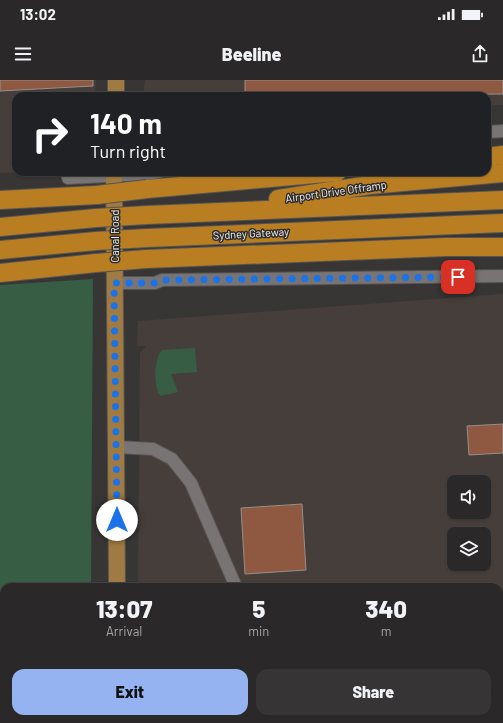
<!DOCTYPE html>
<html lang="en">
<head>
<meta charset="utf-8">
<style>
  body { margin:0; font-family:Barlow,sans-serif; background:#363434; color:#f1f3f6; height:100vh; display:flex; flex-direction:column; font-size:15px; white-space:nowrap }
  * { box-sizing:border-box; margin:0 }
  p { font-size:13px; color:#a5a6a8 }
  .icon { flex:none; width:22px; height:22px; fill:none; stroke:currentColor; stroke-width:2; stroke-linecap:round; stroke-linejoin:round }
  .map { position:relative; flex:1; overflow:hidden }
  .sheet { position:absolute; left:0px; top:503px; width:503px; height:140px; display:flex; flex-direction:column; background:#2a2828; border-radius:12px 12px 0 0; box-shadow:0 1px 3px #0004,0 0 0 1px #464445 }
  .sheet>* { flex:none }
  .guide { position:absolute; left:12px; top:12px; width:479px; height:84px; border-radius:12px; box-shadow:0 1px 3px #0004,0 0 0 1px #464445; background:#202124; color:#fff; overflow:hidden }
  .fabs { position:absolute; left:447px; top:395px; display:grid; gap:8px }
  .fabs a { display:grid; place-items:center; width:44px; height:44px; border-radius:8px; background:#2a2828; box-shadow:0 1px 3px #0004,0 0 0 1px #464445; font-size:20px }
  .pin { position:absolute; display:grid; place-items:center; width:34px; height:34px; color:#fff; margin:-17px; border-radius:8px; box-shadow:0 2px 6px #0006 }
  .me { position:absolute; width:44px; margin:-22px; rotate:0deg; stroke-linejoin:round; filter:drop-shadow(0 0 3px #0008) }
  .turn { display:flex; align-items:center; gap:14px; height:84px; padding:0 12px; font-size:18px }
  .turn .icon { width:52px; height:52px; stroke-width:2.5 }
  .turn b { display:block; font-size:28px; line-height:34px }
  .eta { display:flex; justify-content:space-evenly; align-items:center; height:68px; text-align:center }
  .eta b { font-size:24px; font-weight:800; line-height:28px }
  .cta { display:flex; gap:8px; margin-top:auto; padding:8px 12px }
  .cta a { flex:1; height:46px; border-radius:12px; background:#95b2f1; color:#111; font-size:16px; font-weight:800; line-height:46px; text-align:center }
  .cta a+a { background:#363434; color:#f1f3f6 }
  .status { display:flex; justify-content:space-between; align-items:center; height:28px; padding:0 20px; background:#2a2828; direction:ltr }
  .status svg { height:11px; fill:currentColor }
  header { display:flex; justify-content:space-between; align-items:center; height:52px; padding:0 12px; background:#2a2828; font-size:18px; font-weight:800 }
  .map>svg:first-child { display:block }
</style>
</head>
<body>
<div class="status"><b>13:02</b><svg viewBox="0 0 49 12"><path d="M0 12V9h3v3zM5 12V6h3v6zM10 12V3h3v9zM15 12V0h3v12zM26 1h20v11H26zM47 4h2v5h-2z"/></svg></div>
<header><svg class="icon" aria-label="menu" viewBox="0 0 24 24"><path d="M4 6h16M4 12h16M4 18h16"/></svg>Beeline<svg class="icon" aria-label="share" viewBox="0 0 24 24"><path d="M12 15V3M7 8l5-5 5 5M5 13v7h14v-7"/></svg></header>
<div class="map">
<svg width="503" height="643" viewBox="0 0 503 643">
  <rect width="100%" height="100%" fill="#383635"/>
  <g fill="#463e3a" fill-rule="evenodd">
    <polygon points="0,0 96,0 95,16 16,16 16,92 20,92 0,93"/>
    <polygon points="145,0 503,0 503,25 487,25 487,16 143,16"/>
    <path d="M503,214V643H137V639H499V507H138L140,273L146,266H137L138,241ZM454,402H484V432H454ZM454,454H484V484H454Z"/>
  </g>
  <g fill="#375d44">
    <polygon points="93,199 91,507 4,507 4,639 14,639 13,643 0,643 0,205"/>
    <path d="M195,268L197,292L171,294L178,312L161,316C153,310 154,276 162,270Z"/>
  </g>
  <g fill="#8f5841" stroke="#93908e">
    <polygon points="0,0 93,0 93,6 0,11"/>
    <polygon points="245,0 503,0 503,14 245,16"/>
    <polygon points="503,344 503,373 469,375 467,346"/>
    <polygon points="302,424 306,490 245,494 241,428"/>
    <rect x="23" y="639" width="51" height="4"/>
  </g>
  <g fill="none" stroke-linecap="round" stroke-linejoin="round">
    <g stroke="#545251" stroke-width="18" stroke-dasharray="18 9" stroke-linecap="butt">
      <polyline points="0,588 4,591"/>
      <polyline points="0,617 4,620"/>
      <polyline points="41,639 48,643"/>
      <polyline points="84,639 92,643"/>
    </g>
    <defs>
      <g id="minor">
        <polyline points="487,52 503,51"/>
        <polyline points="68,98 145,94 159,92"/>
        <polyline points="114,203 155,203 162,200 503,196"/>
        <polyline points="117,367 153,369 172,379 191,403 236,507"/>
      </g>
      <g id="major">
        <polyline points="116,16 116,0"/>
        <polyline points="114,92 117,507"/>
        <polyline points="115,643 115,639"/>
      </g>
      <g id="highway">
        <polyline points="487,77 503,75"/>
        <polyline points="147,109 337,92"/>
        <polyline points="278,119 370,105 503,93"/>
        <polyline points="0,120 97,115"/>
        <polyline points="147,135 503,120"/>
        <polyline points="0,147 96,138"/>
        <polyline points="147,158 503,143"/>
        <polyline points="0,170 96,161"/>
        <polyline points="146,179 446,167 503,167"/>
        <polyline points="0,193 96,183"/>
      </g>
    </defs>
    <use href="#minor" stroke="#565453" stroke-width="14"/>
    <use href="#major" stroke="#565453" stroke-width="18"/>
    <use href="#highway" stroke="#565453" stroke-width="20"/>
    <use href="#minor" stroke="#777473" stroke-width="12"/>
    <use href="#major" stroke="#9f7a42" stroke-width="16"/>
    <use href="#highway" stroke="#b97e22" stroke-width="18"/>
    <defs>
      <g id="highway-bridge">
        <polyline points="97,115 147,109"/>
        <polyline points="96,138 147,135"/>
        <polyline points="96,161 147,158"/>
        <polyline points="96,183 146,179"/>
      </g>
    </defs>
    <use href="#highway-bridge" stroke="#565453" stroke-width="20" stroke-linecap="butt"/>
    <use href="#highway-bridge" stroke="#b97e22" stroke-width="18"/>
  </g>
  <g fill="none" stroke-linecap="round" stroke-linejoin="round">
    <polyline stroke="#1a73e8" stroke-width="7" stroke-dasharray="0 12.6" points="117,440 114,203 155,203 162,200 458,197"/>
  </g>
  <g text-anchor="middle" dominant-baseline="central" stroke-width="3" stroke-linejoin="round" paint-order="stroke">
    <g font-size="11" fill="#f1f0ef" stroke="#2e2c2b">
      <text transform="translate(336 111) rotate(-8)">Airport Drive Offramp</text>
      <text transform="translate(251 153) rotate(-3)">Sydney Gateway</text>
      <text transform="translate(114 156) rotate(-90)">Canal Road</text>
    </g>
  </g>
</svg>
<div class="fabs">
<a><svg class="icon" aria-label="sound" viewBox="0 0 24 24"><path d="M4 9h4l5-4v14l-5-4H4zM17 9q2 3 0 6"/></svg></a>
<a><svg class="icon" aria-label="layers" viewBox="0 0 24 24"><path d="M12 4l9 5-9 5-9-5zM3 14l9 5 9-5"/></svg></a>
</div>
<div class="pin" style="left:458px;top:197px;background:#d93025"><svg class="icon" aria-label="arrive" viewBox="0 0 24 24"><path d="M6 21V4h12l-3 4 3 4H6"/></svg></div>
<svg class="me" style="left:117px;top:440px" viewBox="-20 -20 40 40"><circle r="19" fill="#fff"/><path d="M0-13L10 11 0 6-10 11z" fill="#1a73e8"/></svg>
<div class="guide">
<div class="turn"><svg class="icon" aria-label="right" viewBox="0 0 24 24"><path d="M7 20v-9h11M14 6l5 5-5 5"/></svg><div><b>140 m</b>Turn right</div></div>
</div>
<section class="sheet">
<div class="eta">
<div><b>13:07</b><p>Arrival</p></div>
<div><b>5</b><p>min</p></div>
<div><b>340</b><p>m</p></div>
</div>
<div class="cta"><a>Exit</a><a>Share</a></div>
</section>
</div>
</body>
</html>
